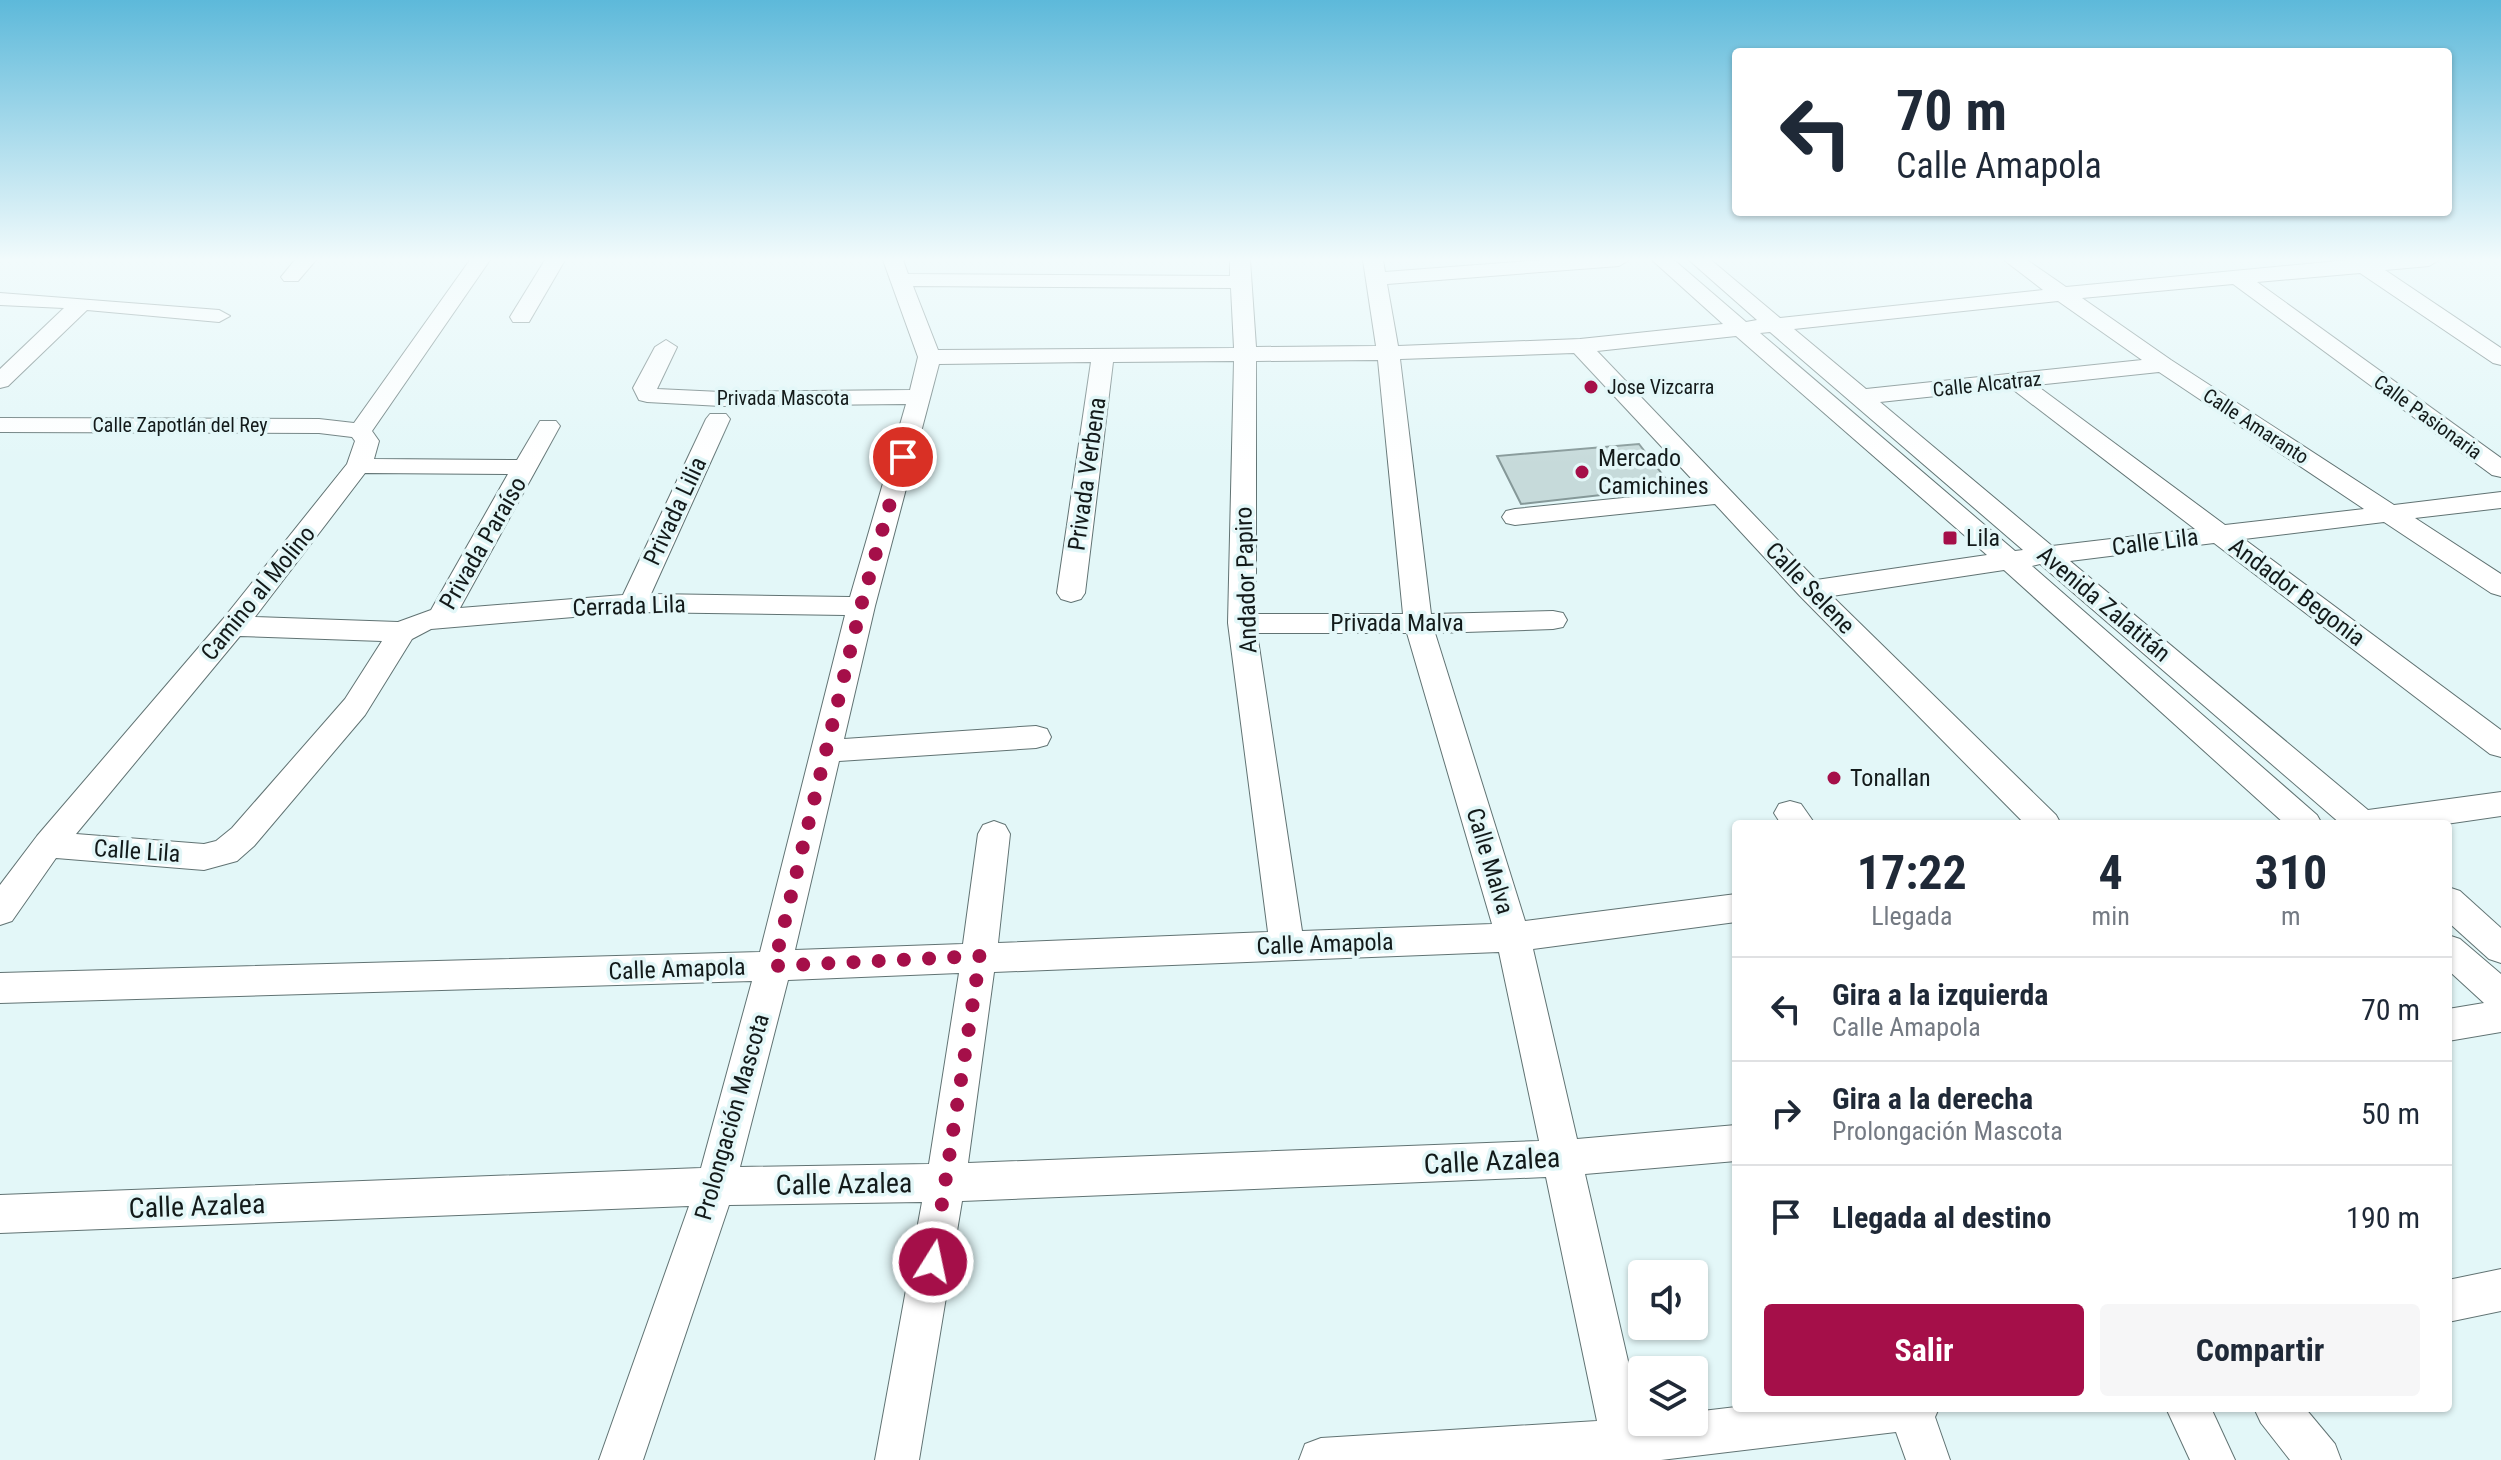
<!DOCTYPE html>
<html lang="es">
<head>
<meta charset="utf-8">
<style>
  body { margin:0; font-family:"Roboto Condensed",sans-serif; background:#f6f6f7; color:#1f2937; height:100vh; display:flex; flex-direction:column; font-size:30px; white-space:nowrap }
  * { box-sizing:border-box; margin:0 }
  p { font-size:26px; color:#747a83 }
  .icon { flex:none; width:44px; height:44px; fill:none; stroke:currentColor; stroke-width:2; stroke-linecap:round; stroke-linejoin:round }
  .map { position:relative; flex:1; overflow:hidden }
  .drawer { position:absolute; left:1732px; top:820px; width:720px; height:592px; display:flex; flex-direction:column; background:#fff; border-radius:8px; box-shadow:0 2px 6px #0004 }
  .drawer>* { flex:none }
  .guide { position:absolute; left:1732px; top:48px; width:720px; height:168px; border-radius:8px; box-shadow:0 2px 6px #0004; background:#fff; color:#1f2937; overflow:hidden }
  .controls { position:absolute; left:1628px; top:1260px; display:grid; gap:16px }
  .controls a { display:grid; place-items:center; width:80px; height:80px; border-radius:8px; background:#fff; box-shadow:0 2px 6px #0004; font-size:40px }
  .pin { position:absolute; display:grid; place-items:center; width:68px; height:68px; color:#fff; margin:-34px; border:4px solid #fff; border-radius:50%; box-shadow:0 2px 8px #0007 }
  .me { position:absolute; width:88px; margin:-44px; rotate:10deg; stroke-linejoin:round; filter:drop-shadow(0 0 6px #0008) }
  .turn { display:flex; align-items:center; gap:28px; height:168px; padding:0 32px; font-size:36px }
  .turn .icon { width:104px; height:104px; stroke-width:2.5 }
  .turn b { display:block; font-size:56px; line-height:68px }
  .eta { display:flex; justify-content:space-evenly; align-items:center; height:136px; text-align:center }
  .eta b { font-size:48px; font-weight:700; line-height:56px }
  .button { display:flex; gap:16px; margin-top:auto; padding:16px 32px }
  .button a { flex:1; height:92px; border-radius:8px; background:#a50f49; color:#fff; font-size:32px; font-weight:700; line-height:92px; text-align:center }
  .button a+a { background:#f6f6f7; color:#1f2937 }
  ul { padding:0; list-style:none }
  li { display:flex; align-items:center; gap:24px; height:104px; padding:0 32px; border-top:2px solid #e0e1e3 }
  li div { flex:1 }
  li b { display:block; font-size:30px }
  li em { font-style:normal }
  .map>svg:first-child { display:block }
</style>
</head>
<body>
<div class="map">
<svg width="2501" height="1460" viewBox="0 0 2501 1460">
  <rect width="100%" height="100%" fill="#e3f7f8"/>
  <polygon fill="#c6dada" stroke="#859898" stroke-width="2" points="1639,444 1672,487 1521,504 1497,456"/>
  <g fill="none" stroke-linecap="round" stroke-linejoin="round">
    <defs>
      <g id="minor">
        <polygon points="295,260 316,260 298,281 284,281 281,277"/>
        <path d="M470,260H490L372,431L379,441L374,459L517,460L540,421H556L560,426L460,608L623,595L706,419L710,414H726L730,419L651,594L850,597L906,404L721,406L647,402L639,400L633,388L655,347L666,340L677,347L657,389L721,392L910,390L918,357L883,260H903L908,274L1230,276V260H1250L1256,347L1376,346L1363,260H1383L1385,272L1542,260H1629L1619,266L1387,284L1398,346L1580,339L1723,324L1652,260H1674L1746,322L1757,320L1689,260H1711L1780,318L2043,290L2004,260H2027L2066,287L2348,260H2439L2429,266L2385,270L2501,348V365L2493,363L2360,273L2257,282L2501,458V477L2492,475L2233,284L2082,298L2171,360L2394,505L2501,492V508L2415,518L2501,574V596L2491,593L2384,522L2244,539L2501,730V757L2490,754L2214,543L2070,561L2368,810L2501,792V816L2446,824H2341L2040,564L2032,566L2317,815L2322,824H2285L2004,570L1832,596L2056,815L2061,824H2025L1800,596L1715,504L1515,525L1506,523L1502,517L1506,511L1515,509L1702,490L1574,353L1400,359L1431,614L1553,611L1563,613L1567,620L1563,627L1553,629L1435,633L1525,921L1736,894V922L1533,949L1577,1139L1736,1125V1161L1585,1174L1642,1422H1694V1412L1736,1407L1939,1408L1935,1417L1950,1460H1906L1896,1432L1661,1460H1299L1305,1444L1321,1438L1597,1421L1546,1177L962,1201L919,1460H875L922,1202L729,1205L643,1460H599L689,1206L0,1233V1195L701,1168L752,981L0,1003V973L760,952L845,615L633,612L431,629L412,639L365,715L254,846L237,861L204,870L56,858L12,921L0,925V885L37,836L223,619L347,464L355,441L352,437L319,433L0,432V418L319,419L354,423ZM913,286L1231,288L1234,348L938,350ZM2058,301L2142,360L1866,389L1794,329ZM1770,332L2023,550L2015,551L1760,333ZM1736,336L1987,555L1816,580L1597,351ZM1378,360L1403,614H1256V361ZM1234,361L1228,623L1268,932L998,943L1010,834L1005,825L994,821L983,825L978,834L963,944L795,950L839,761L1036,748L1047,745L1051,737L1047,729L1036,726L844,739L875,606L939,364L1091,362L1057,593L1061,599L1071,602L1081,599L1085,593L1113,362ZM2159,372L2364,509L2225,525L2036,385ZM2011,388L2195,529L2052,546L1880,402ZM365,473L508,474L431,610L398,622L255,617ZM1257,633H1407L1492,924L1302,931ZM240,636L382,641L345,699L232,828L216,841L204,844L76,834ZM1499,952L1539,1141L968,1163L994,972ZM959,973L929,1164L740,1167L788,980Z"/>
        <polygon points="545,260 565,260 529,322 513,322 510,317"/>
        <polygon points="0,293 219,310 230,316 219,322 87,310 8,386 0,388 0,369 64,308 0,305"/>
        <polygon points="1790,801 1801,804 1815,824 1781,824 1774,813 1779,804"/>
        <polygon points="2448,887 2460,891 2501,928 2501,963 2489,959 2448,922"/>
        <polygon points="2448,935 2460,939 2501,974 2501,1032 2448,1041 2448,1009 2484,1003 2448,970"/>
        <polygon points="2501,1269 2501,1311 2448,1322 2448,1280"/>
        <polygon points="2166,1408 2211,1408 2235,1460 2190,1460"/>
        <polygon points="2254,1408 2305,1408 2335,1444 2341,1460 2290,1460 2261,1423"/>
      </g>
    </defs>
    <use href="#minor" stroke="#617373" stroke-width="2"/>
    <use href="#minor" fill="#fff" fill-rule="evenodd"/>
  </g>
  <linearGradient id="sky" x2="0" y2="1"><stop stop-color="#5db9da"/><stop offset="0.56" stop-color="#f2fbfc"/><stop offset="1" stop-color="#f2fbfc" stop-opacity="0"/></linearGradient>
  <rect width="2501" height="464" fill="url(#sky)"/>
  <g fill="none" stroke-linecap="round" stroke-linejoin="round">
    <polyline stroke="#a50f49" stroke-width="14" stroke-dasharray="0 25.2" points="903,457 861,606 774,966 980,956 933,1262"/>
  </g>
  <g fill="#a50f49" stroke="#e3f7f8" stroke-width="3">
    <circle cx="1591" cy="387" r="8"/>
    <circle cx="1582" cy="472" r="8"/>
    <rect x="1942" y="530" width="16" height="16" rx="4"/>
    <circle cx="1834" cy="778" r="8"/>
  </g>
  <g text-anchor="middle" dominant-baseline="central" stroke-width="7" stroke-linejoin="round" paint-order="stroke">
    <g font-size="20" fill="#131a1a" stroke="#e3f7f8">
      <text transform="translate(1987 384) rotate(-6)">Calle Alcatraz</text>
      <text x="783" y="398">Privada Mascota</text>
      <text transform="translate(2428 417) rotate(36)">Calle Pasionaria</text>
      <text x="180" y="425">Calle Zapotlán del Rey</text>
      <text transform="translate(2256 426) rotate(33)">Calle Amaranto</text>
    </g>
    <g font-size="20" fill="#131a1a" stroke="#e3f7f8" text-anchor="start">
      <text x="1607" y="387">Jose Vizcarra</text>
    </g>
    <g font-size="24" fill="#131a1a" stroke="#e3f7f8" text-anchor="start">
      <text x="1598" y="458">Mercado<tspan x="1598" dy="28">Camichines</tspan></text>
      <text x="1966" y="538">Lila</text>
      <text x="1850" y="778">Tonallan</text>
    </g>
    <g font-size="24" fill="#131a1a" stroke="#e3f7f8">
      <text transform="translate(1087 474) rotate(-82)">Privada Verbena</text>
      <text transform="translate(675 511) rotate(-65)">Privada Lilia</text>
      <text transform="translate(2155 542) rotate(-7)">Calle Lila</text>
      <text transform="translate(483 543) rotate(-60)">Privada Paraíso</text>
      <text transform="translate(1246 580) rotate(-92)">Andador Papiro</text>
      <text transform="translate(1810 588) rotate(46)">Calle Selene</text>
      <text transform="translate(2297 592) rotate(37)">Andador Begonia</text>
      <text transform="translate(258 593) rotate(-51)">Camino al Molino</text>
      <text transform="translate(2104 604) rotate(40)">Avenida Zalatitán</text>
      <text transform="translate(629 606) rotate(-2)">Cerrada Lila</text>
      <text x="1397" y="623">Privada Malva</text>
      <text transform="translate(137 851) rotate(4)">Calle Lila</text>
      <text transform="translate(1490 861) rotate(73)">Calle Malva</text>
      <text transform="translate(1325 944) rotate(-2)">Calle Amapola</text>
      <text transform="translate(677 969) rotate(-2)">Calle Amapola</text>
      <text transform="translate(732 1117) rotate(-74)">Prolongación Mascota</text>
    </g>
    <g font-size="28" fill="#131a1a" stroke="#e3f7f8">
      <text transform="translate(1492 1161) rotate(-3)">Calle Azalea</text>
      <text transform="translate(844 1184) rotate(-1)">Calle Azalea</text>
      <text transform="translate(197 1206) rotate(-2)">Calle Azalea</text>
    </g>
  </g>
</svg>
<div class="controls">
<a><svg class="icon" aria-label="sound" viewBox="0 0 24 24"><path d="M4 9h4l5-4v14l-5-4H4zM17 9q2 3 0 6"/></svg></a>
<a><svg class="icon" aria-label="layers" viewBox="0 0 24 24"><path d="M12 4l9 5-9 5-9-5zM3 14l9 5 9-5"/></svg></a>
</div>
<div class="pin" style="left:903px;top:457px;background:#d93025"><svg class="icon" aria-label="arrive" viewBox="0 0 24 24"><path d="M6 21V4h12l-3 4 3 4H6"/></svg></div>
<svg class="me" style="left:933px;top:1262px" viewBox="-20 -20 40 40"><circle r="17" fill="#a50f49" stroke="#fff" stroke-width="3"/><path d="M0-11L8 9 0 5-8 9z" fill="#fff"/></svg>
<div class="guide">
<div class="turn"><svg class="icon" aria-label="left" viewBox="0 0 24 24"><path d="M17 20v-9H6M10 6l-5 5 5 5"/></svg><div><b>70 m</b>Calle Amapola</div></div>
</div>
<section class="drawer">
<div class="eta">
<div><b>17:22</b><p>Llegada</p></div>
<div><b>4</b><p>min</p></div>
<div><b>310</b><p>m</p></div>
</div>
<ul>
<li><svg class="icon" aria-label="left" viewBox="0 0 24 24"><path d="M17 20v-9H6M10 6l-5 5 5 5"/></svg><div><b>Gira a la izquierda</b><p>Calle Amapola</p></div><em>70 m</em></li>
<li><svg class="icon" aria-label="right" viewBox="0 0 24 24"><path d="M7 20v-9h11M14 6l5 5-5 5"/></svg><div><b>Gira a la derecha</b><p>Prolongación Mascota</p></div><em>50 m</em></li>
<li><svg class="icon" aria-label="arrive" viewBox="0 0 24 24"><path d="M6 21V4h12l-3 4 3 4H6"/></svg><div><b>Llegada al destino</b></div><em>190 m</em></li>
</ul>
<div class="button"><a>Salir</a><a>Compartir</a></div>
</section>
</div>
</body>
</html>
